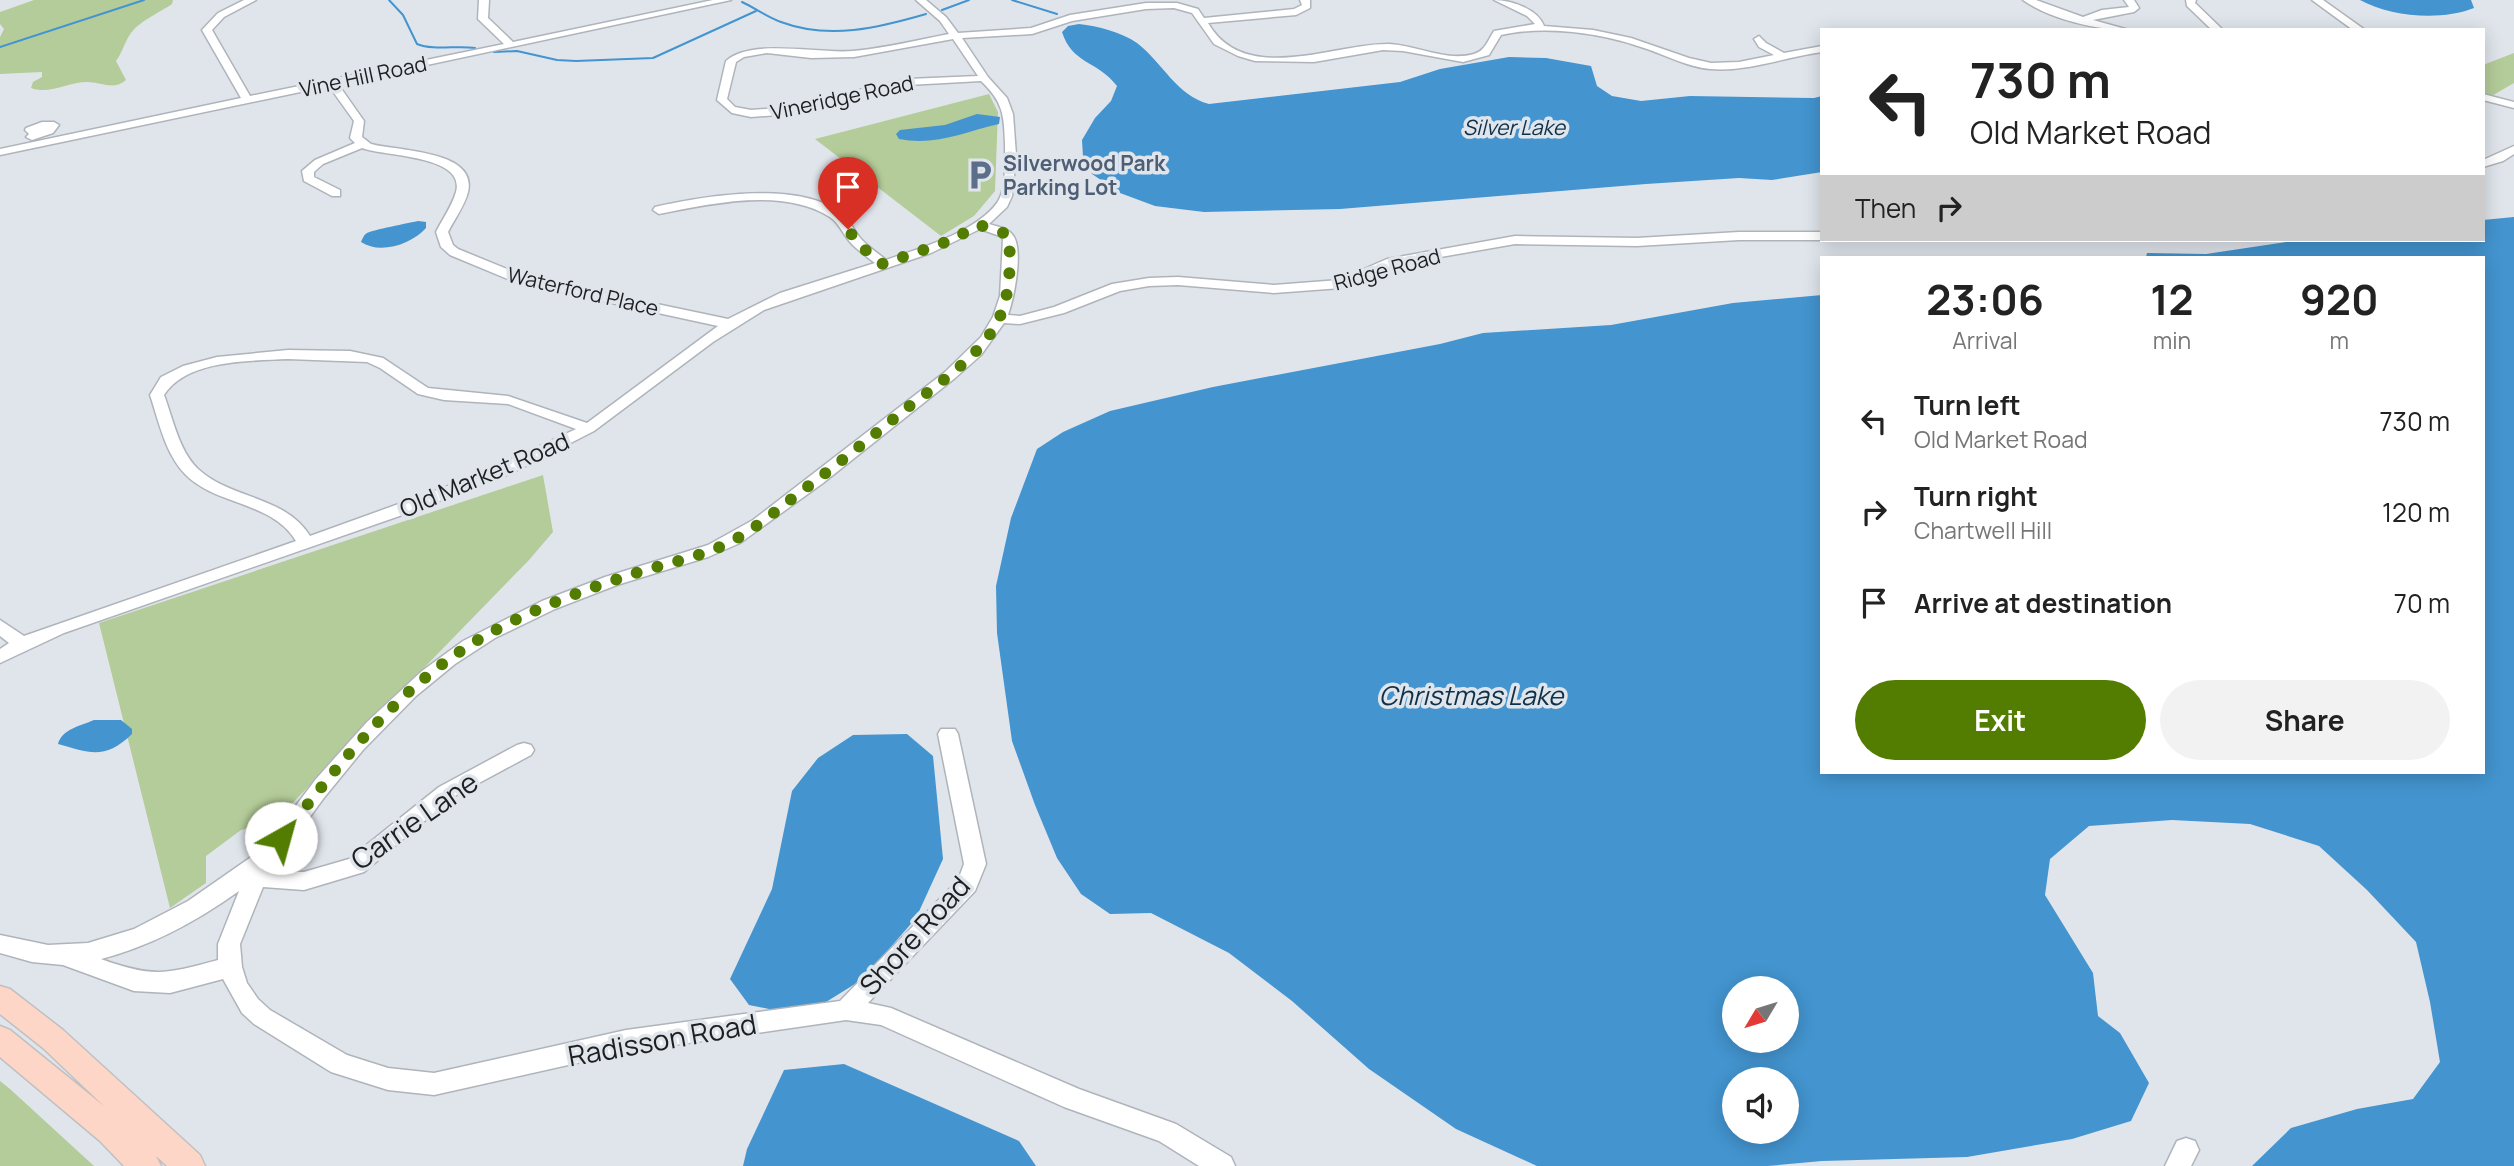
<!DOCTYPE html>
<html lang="en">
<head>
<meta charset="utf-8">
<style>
  body { margin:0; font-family:Manrope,sans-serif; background:#f2f2f2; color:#222; height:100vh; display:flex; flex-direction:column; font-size:26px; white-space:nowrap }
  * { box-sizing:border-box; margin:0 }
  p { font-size:23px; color:#767676 }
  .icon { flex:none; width:38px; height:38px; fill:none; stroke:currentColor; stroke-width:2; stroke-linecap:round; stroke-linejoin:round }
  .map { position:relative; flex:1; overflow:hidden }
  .sheet { position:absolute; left:1820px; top:256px; width:665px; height:518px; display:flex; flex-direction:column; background:#fff; border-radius:0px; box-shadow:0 4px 18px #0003 }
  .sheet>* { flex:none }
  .banner { position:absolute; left:1820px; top:28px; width:665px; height:214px; border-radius:0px; box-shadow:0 4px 18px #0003; background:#fff; color:#222; overflow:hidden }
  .needle { width:46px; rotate:232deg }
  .tools { position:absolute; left:1722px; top:976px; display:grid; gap:14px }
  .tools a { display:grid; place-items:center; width:77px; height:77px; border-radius:50%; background:#fff; box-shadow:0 4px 18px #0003; font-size:35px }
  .pin { position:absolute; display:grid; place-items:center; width:60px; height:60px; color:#fff; margin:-72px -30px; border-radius:50% 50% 50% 0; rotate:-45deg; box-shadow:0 0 7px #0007 }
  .pin .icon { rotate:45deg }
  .me { position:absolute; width:77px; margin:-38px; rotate:38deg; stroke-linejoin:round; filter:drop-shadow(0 0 5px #0008) }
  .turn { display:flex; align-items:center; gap:24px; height:147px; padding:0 35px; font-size:32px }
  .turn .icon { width:91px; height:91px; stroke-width:2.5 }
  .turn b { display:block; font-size:49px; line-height:60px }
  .then { display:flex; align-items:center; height:66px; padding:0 35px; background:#0003; gap:14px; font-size:26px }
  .eta { display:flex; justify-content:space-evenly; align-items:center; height:119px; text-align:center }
  .eta b { font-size:42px; font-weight:700; line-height:49px }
  .cta { display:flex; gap:14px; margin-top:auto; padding:14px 35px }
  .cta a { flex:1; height:80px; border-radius:42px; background:#527d00; color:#fff; font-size:28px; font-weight:700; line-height:80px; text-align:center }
  .cta a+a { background:#f2f2f2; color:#222 }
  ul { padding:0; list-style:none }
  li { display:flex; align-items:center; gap:21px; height:91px; padding:0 35px }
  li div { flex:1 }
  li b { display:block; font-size:26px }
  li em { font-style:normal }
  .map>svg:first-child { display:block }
</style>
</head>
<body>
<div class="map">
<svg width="2514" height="1166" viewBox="0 0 2514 1166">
  <rect width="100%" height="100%" fill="#e0e5ec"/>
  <g fill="#b4cc99">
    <path d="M34,0H173L172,4C159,13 137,22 129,36C124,44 122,53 116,61L126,80C114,91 101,82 87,82C68,82 50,95 31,88L33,82L42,77V72L0,74V37L4,29L0,24V12Z"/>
    <polygon points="2514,53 2514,83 2483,101 2483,65"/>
    <polygon points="989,94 998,112 995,191 974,216 941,236 815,139"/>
    <polygon points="543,475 553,532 529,560 274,822 241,830 206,856 206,883 170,908 99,623"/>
    <polygon points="0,1081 10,1089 94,1166 0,1166"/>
  </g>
  <g fill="#4394cf" fill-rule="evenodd">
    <path d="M2360,0H2471L2474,8C2441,21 2391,17 2360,0Z"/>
    <path d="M1079,24C1098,26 1121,32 1137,43C1162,62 1177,96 1209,104L1400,82L1440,69L1509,57L1546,58L1591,66L1597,86L1612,96L1641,101L1690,96L1814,98L1822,96V172L1772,180L1739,178L1646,184L1340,209L1204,212L1155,206L1120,193L1092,174L1083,157L1082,140L1095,118L1111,101L1117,86C1098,61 1072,64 1062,32L1068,26Z"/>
    <path d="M977,114L1000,117L999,124C964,132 936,146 899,139L896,134L900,130L945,125Z"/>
    <path d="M2514,217V1166H2252L2291,1128L2357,1109L2413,1099L2440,1062L2430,1002L2416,942L2367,890L2319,846L2250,824L2172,820L2089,826L2050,859L2045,895L2093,973L2098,1016L2120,1033L2149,1083L2131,1121L2072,1139L1967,1157L1822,1161L1768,1166H1537L1456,1129L1369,1069L1292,1001L1229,953L1151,913L1110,914L1081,894L1057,858L1035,805L1012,741L997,633L996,586L1011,518L1037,449L1063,432L1110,411L1213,387L1440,344L1483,333L1611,325L1733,303L1822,295V772H2483V257H2146L2147,253L2206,254L2299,240H2483V220ZM1734,989H1787V1041H1734ZM1734,1080H1787V1132H1734Z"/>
    <path d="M418,221L426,222V228C412,244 380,255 361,242C363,238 363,236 367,233C372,230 409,223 418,221Z"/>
    <path d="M94,720H121L132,729V734C105,760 90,753 58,744C62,729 80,726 94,720Z"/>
    <polygon points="907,734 933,756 943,859 916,918 863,979 826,1002 774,1010 749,1005 730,979 772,889 792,791 818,758 853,735"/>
    <polygon points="844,1064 1019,1141 1036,1166 743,1166 747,1149 784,1070"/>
  </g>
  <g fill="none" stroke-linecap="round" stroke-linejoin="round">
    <g stroke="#4394cf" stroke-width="2">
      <path d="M389,0L403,15L417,44C434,51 457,45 475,48"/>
      <polyline points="1012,0 1057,14"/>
      <path d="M742,2C755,8 767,17 781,22C829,40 878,28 926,14"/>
      <polyline points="942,10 969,0"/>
      <polyline points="0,47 144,0"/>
      <polyline points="494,52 517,51 557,60 576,61 653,58 756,11"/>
    </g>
    <defs>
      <g id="minor">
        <path d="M244,0H256L224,17L212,30L250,96L504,44L478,19L479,0H489L488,18L513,42L713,0H731L338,84L364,121L362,137L371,144C397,151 478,150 468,192C465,205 454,220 448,232L453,245L458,249L524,276L728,319L780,293L875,263C866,256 857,250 850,242C843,234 839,223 830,217C782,187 710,204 659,214L653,210L655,207C704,196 798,180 841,213C850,220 854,231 861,239C868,247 878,253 886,260C920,248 975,233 997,203C1007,189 1005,161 1005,144C1004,114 1003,102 981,81L908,85L778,115L751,117L732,113L717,100L726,61C751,38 818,54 853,51C885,48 918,40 949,34L940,21L916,0H926L946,17L958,33L1031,28L1070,15L1146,3H1177L1198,9L1204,18L1294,9L1302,5L1300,0H1310V8L1296,15L1208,23C1245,87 1334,43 1389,44C1416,45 1446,62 1474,54C1485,51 1488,40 1494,31L1535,24L1527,16L1494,0C1511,0 1538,9 1544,26L1593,30L1631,38L1689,58L1711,63L1739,62L1774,55L1759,47L1754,39L1759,36L1766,43L1784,53L1822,46V52C1785,57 1748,72 1710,69C1687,67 1666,55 1644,48C1601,33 1545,25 1501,35L1489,55L1463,62L1403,51L1383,50L1314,62L1255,61L1238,56L1214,44L1192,13L1174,8L1146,9L1072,21L1032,34L962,38L988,77L1007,98L1013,114L1016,155L1012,196L1007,207L989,224C998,227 1009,228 1014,237C1023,253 1014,298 1008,315L1020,316L1054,307L1112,284L1149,278L1178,277L1274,285L1339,280L1387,259L1515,236L1637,238L1739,232H1822V240H1739L1637,246L1515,244L1395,265L1341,288L1274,293L1178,285L1149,286L1120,291L1064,313L1020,324L1004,323L981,355L955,378L823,483L740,543L708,557L617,585L555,609L495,638L455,664L416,696L363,750L323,799L271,870L304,872L349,859L439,787L517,745L524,743L531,745L534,750L531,755L453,797L364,872L304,890L263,887L240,944L242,967L247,983L258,999L270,1010L347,1055L388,1068L434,1073L626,1030L840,1001L958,880L964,864L938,734L941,729H955L958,734L986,864L975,891L868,1003L891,1008L1079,1089L1176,1124L1231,1157L1235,1166H1199L1159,1141L1064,1107L881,1025L846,1020L626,1052L434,1095L388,1090L331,1072L254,1024L242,1013L223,979L170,993L134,991L63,965L32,962L0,953V935L48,945L88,943L134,929L188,901L254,855L279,828L316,779L367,722L422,671L463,641L542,601L605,577L708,545L753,520L945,372L981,337L993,317L1000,296L1003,239L1000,236L980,229L931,253L764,310L713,342L594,431L514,472L408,513L64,633L0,663V649L9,643L0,636V620L24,636L296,541C272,501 216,506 185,474C165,453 159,422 150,395L161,377L183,366L217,357L288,350L350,351L383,358L428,388L508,396L587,423L718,326L515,282L450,255L441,247L436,232C442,220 452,206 456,192C466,155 386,157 362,148L323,164L314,172V177L340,190V196H332L304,181L302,171L315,160L355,143L350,138L354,121L329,86L0,155V149L241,98L202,30L218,13ZM953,39L978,76L908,79L778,108L751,110L735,107L727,99L736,62L744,57L767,53L811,58L854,57ZM288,359L367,362L380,368L418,394L444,400L508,404L576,429L476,476L310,536C284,495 232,500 198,469C179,451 173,419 164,395C187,359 250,361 288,359ZM239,891L218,944V960C166,974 153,978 101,959C151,946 197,921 239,891Z"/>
        <path d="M2023,0H2036L2083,17L2102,10L2129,7L2124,0H2134L2139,8L2134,12L2093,20L2129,30C2096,30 2050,19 2023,0Z"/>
        <polygon points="2186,0 2196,0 2195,3 2223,30 2212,30 2187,6"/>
        <polygon points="2312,0 2323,0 2365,30 2353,30"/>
        <polygon points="2483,94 2514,102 2514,108 2483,100"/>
        <polygon points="54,122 59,125 53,133 32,140 26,137 29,134 25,130 26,128 42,122"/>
        <polygon points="2514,146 2514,154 2503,161 2483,167 2483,160"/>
        <polygon points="2186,1138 2195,1141 2199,1150 2191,1166 2165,1166 2177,1141"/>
      </g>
      <polygon id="major" points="0,986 10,989 63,1030 200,1155 205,1166 167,1166 156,1156 161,1166 124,1166 100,1141 0,1057 0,1026 10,1030 105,1107 43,1048 0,1014"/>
    </defs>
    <use href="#minor" stroke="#afb4bb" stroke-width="3"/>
    <use href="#major" stroke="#c0c0c1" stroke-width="3"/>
    <use href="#minor" fill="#fff" fill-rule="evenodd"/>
    <use href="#major" fill="#fdd6c7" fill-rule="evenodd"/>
  </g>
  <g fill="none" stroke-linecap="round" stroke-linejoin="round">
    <path stroke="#527d00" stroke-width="12" stroke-dasharray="0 21.6" d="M281,838C338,766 394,692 473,643C522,613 579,591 633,574C664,564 695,558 724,545C750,533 772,514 794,497C831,469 867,441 902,412C932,388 977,359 995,326C1010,301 1011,267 1009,239L1004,233L979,225L949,241L883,264L858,244L848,229"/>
  </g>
  <defs>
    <symbol id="parking-bare" viewBox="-9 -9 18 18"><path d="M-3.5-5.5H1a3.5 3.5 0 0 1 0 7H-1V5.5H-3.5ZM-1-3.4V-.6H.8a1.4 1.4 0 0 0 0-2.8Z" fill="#5c6f8a" stroke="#e0e5ec" stroke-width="2.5" paint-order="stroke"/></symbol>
  </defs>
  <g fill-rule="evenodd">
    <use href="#parking-bare" x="958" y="153" width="44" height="44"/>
  </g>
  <g text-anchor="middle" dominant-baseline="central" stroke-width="7" stroke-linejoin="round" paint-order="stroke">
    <g font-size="21" fill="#1d1f21" stroke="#e0e5ec">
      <text transform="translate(363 76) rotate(-12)">Vine Hill Road</text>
      <text transform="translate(842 97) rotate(-12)">Vineridge Road</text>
      <text transform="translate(1387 269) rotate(-15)">Ridge Road</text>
      <text transform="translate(583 291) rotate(13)">Waterford Place</text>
    </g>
    <g font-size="21" font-style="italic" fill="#0e3149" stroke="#e0e5ec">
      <text x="1514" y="127">Silver Lake</text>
    </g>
    <g font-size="21" font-weight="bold" fill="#4e5e75" stroke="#e0e5ec" text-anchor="start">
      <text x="1003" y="163">Silverwood Park<tspan x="1003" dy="24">Parking Lot</tspan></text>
    </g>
    <g font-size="24" fill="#1d1f21" stroke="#e0e5ec">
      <text transform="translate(484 474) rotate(-23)">Old Market Road</text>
    </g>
    <g font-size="26" font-style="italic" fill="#0e3149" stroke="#e0e5ec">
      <text x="1471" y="695">Christmas Lake</text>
    </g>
    <g font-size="28" fill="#1d1f21" stroke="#e0e5ec">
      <text transform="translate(414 820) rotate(-35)">Carrie Lane</text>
      <text transform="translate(914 935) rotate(-48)">Shore Road</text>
      <text transform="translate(662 1039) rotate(-10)">Radisson Road</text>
    </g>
  </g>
</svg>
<div class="tools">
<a><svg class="needle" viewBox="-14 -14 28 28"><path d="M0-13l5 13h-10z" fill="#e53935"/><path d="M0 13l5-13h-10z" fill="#767676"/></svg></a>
<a><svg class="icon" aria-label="sound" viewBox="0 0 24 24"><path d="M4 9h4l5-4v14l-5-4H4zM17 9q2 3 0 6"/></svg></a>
</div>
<div class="pin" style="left:848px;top:229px;background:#d93025"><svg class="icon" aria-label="arrive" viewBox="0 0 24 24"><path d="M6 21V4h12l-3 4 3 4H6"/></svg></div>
<svg class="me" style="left:281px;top:838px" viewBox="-20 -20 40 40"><circle r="19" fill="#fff"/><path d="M0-13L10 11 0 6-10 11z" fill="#527d00"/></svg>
<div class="banner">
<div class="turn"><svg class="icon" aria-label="left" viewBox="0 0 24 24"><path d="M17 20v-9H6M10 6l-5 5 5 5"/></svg><div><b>730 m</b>Old Market Road</div></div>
<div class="then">Then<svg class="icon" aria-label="right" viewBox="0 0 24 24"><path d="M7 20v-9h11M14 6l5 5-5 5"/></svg></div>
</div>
<section class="sheet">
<div class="eta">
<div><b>23:06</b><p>Arrival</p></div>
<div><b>12</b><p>min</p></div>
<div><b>920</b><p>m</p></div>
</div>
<ul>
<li><svg class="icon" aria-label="left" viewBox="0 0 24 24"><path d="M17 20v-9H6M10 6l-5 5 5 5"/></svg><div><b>Turn left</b><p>Old Market Road</p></div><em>730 m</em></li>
<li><svg class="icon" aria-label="right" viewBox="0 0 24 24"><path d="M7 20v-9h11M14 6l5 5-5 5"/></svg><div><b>Turn right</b><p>Chartwell Hill</p></div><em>120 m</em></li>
<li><svg class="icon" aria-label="arrive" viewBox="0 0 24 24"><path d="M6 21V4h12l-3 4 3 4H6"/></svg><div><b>Arrive at destination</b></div><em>70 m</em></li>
</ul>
<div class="cta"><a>Exit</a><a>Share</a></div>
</section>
</div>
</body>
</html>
